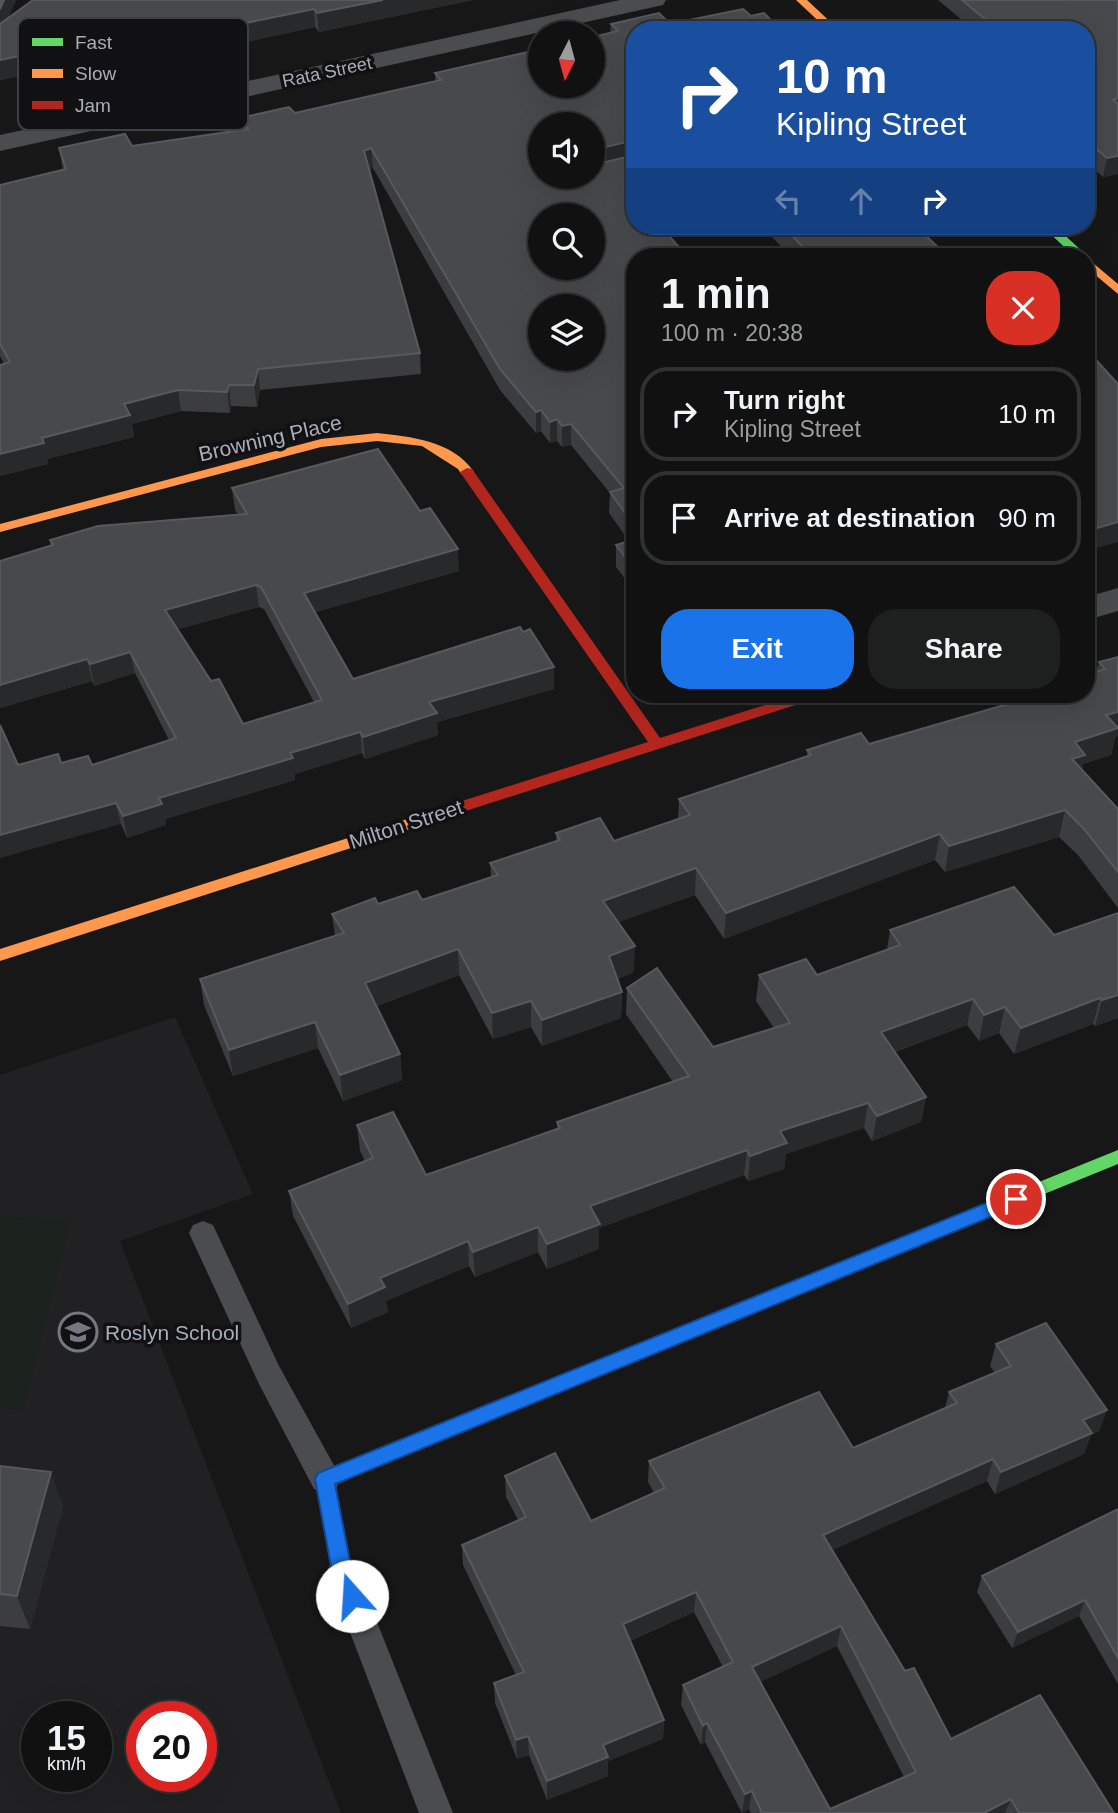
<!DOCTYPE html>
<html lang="en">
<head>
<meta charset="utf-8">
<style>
  body { margin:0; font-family:Arial,sans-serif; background:#1e1f1f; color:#f1f3f6; height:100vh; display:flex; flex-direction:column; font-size:26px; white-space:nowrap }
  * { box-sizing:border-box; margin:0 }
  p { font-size:23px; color:#9c9d9f }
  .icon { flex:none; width:38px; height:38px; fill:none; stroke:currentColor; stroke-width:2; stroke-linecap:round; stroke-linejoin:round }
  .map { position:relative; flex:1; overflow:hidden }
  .drawer { position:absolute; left:626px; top:248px; width:469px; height:455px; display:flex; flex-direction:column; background:#111; border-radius:28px; box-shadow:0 7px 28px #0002,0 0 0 2px #303131 }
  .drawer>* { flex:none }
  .top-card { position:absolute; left:626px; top:21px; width:469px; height:214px; border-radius:28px; box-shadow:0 7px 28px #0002,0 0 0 2px #303131; background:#1a4fa0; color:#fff; overflow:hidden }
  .needle { width:46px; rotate:186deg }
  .fabs { position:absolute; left:528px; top:21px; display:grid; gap:14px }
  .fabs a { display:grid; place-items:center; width:77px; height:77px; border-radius:50%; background:#111; box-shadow:0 7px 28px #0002,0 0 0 2px #303131; font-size:35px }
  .speed { position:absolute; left:21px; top:1701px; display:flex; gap:14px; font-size:35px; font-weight:700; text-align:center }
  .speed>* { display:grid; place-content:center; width:91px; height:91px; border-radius:50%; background:#111; box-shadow:0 7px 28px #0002,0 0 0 2px #303131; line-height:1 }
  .speed small { font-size:18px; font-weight:400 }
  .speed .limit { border:10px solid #d22; background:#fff; color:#111 }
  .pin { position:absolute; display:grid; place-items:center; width:60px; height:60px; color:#fff; margin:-30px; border:4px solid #fff; border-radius:50%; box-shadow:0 2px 7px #0007 }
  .me { position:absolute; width:77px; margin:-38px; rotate:341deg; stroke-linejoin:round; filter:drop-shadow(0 0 5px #0008) }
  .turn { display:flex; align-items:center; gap:24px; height:147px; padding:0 35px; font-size:32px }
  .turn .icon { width:91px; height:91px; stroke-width:2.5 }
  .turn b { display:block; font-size:49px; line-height:60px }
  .lanes { display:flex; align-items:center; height:66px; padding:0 35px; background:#0003; justify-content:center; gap:35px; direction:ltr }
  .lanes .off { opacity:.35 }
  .round { display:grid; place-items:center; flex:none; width:74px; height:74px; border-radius:28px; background:#1e1f1f }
  .summary { display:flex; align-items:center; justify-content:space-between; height:119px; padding:0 35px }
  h1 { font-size:42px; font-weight:700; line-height:52px }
  .action { display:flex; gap:14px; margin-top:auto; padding:14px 35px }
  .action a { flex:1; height:80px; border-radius:28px; background:#1a73e8; color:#fff; font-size:28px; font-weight:700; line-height:80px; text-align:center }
  .action a+a { background:#1e1f1f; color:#f1f3f6 }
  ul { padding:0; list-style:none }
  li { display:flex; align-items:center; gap:21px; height:94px; margin:0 14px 10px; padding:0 21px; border:4px solid #303131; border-radius:28px }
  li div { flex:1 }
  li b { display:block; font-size:26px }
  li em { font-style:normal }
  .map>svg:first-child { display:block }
</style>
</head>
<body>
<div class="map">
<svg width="1118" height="1813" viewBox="0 0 1118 1813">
  <rect width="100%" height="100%" fill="#171717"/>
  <path fill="#212124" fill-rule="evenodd" d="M175,1017L253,1194L120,1241L341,1813H0V1075ZM37,1717H96V1776H37ZM142,1717H201V1776H142Z"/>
  <polygon fill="#1b211c" points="0,1216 71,1220 23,1409 0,1408"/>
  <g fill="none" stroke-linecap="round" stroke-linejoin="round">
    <g fill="#4b4c50" fill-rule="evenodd">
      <polygon points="203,1221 213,1225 279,1366 336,1469 340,1479 336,1489 325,1493 314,1489 259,1384 189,1233 193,1225"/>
      <polygon points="342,1558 353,1562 357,1572 453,1813 419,1813 327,1572 331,1562"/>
    </g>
    <g fill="#4b4c50" fill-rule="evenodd">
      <polygon points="620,0 666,0 663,5 654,7 0,151 0,135"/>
      <polygon points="1118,588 1118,611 1087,620 1087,597"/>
    </g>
    <g fill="#63d668" fill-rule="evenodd">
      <polygon points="1042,226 1055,226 1086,255 1088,257 1087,259 1075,257"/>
      <polygon points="1118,1150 1118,1164 804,1292 798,1295 792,1292 789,1287 792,1282"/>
    </g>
    <g fill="#ff974d" fill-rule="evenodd">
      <polygon points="796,0 807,0 839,30 828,30"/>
      <polygon points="1087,258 1118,284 1118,294 1087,268"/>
      <path d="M377,433C411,437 452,440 474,472L472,475H462L458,469L422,446L377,441L321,447L0,532V524L321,439Z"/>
      <polygon points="442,808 447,809 450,813 447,817 0,961 0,949"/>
    </g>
    <g fill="#b3261e" fill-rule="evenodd">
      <polygon points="467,468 472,469 660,738 797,695 819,695 817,698 447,817 437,817 434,813 437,809 648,742 460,472"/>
      <polygon points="798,1279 804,1282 807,1287 804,1292 336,1484 352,1572 349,1579 342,1581 335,1579 315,1479 318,1473"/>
    </g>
  </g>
  <g fill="#3c3d40" fill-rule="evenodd">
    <polygon points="0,0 16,0 8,18 33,0 473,0 319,32 315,27 237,44 238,53 194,61 188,53 108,70 102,59 0,80"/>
    <polygon points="938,0 1118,0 1118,174 1103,177 1087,163 1087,30 974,30"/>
    <path d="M751,16L781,30H635V592L616,567V545L629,541L609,513L610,493L571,445L562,447L557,441L550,443L541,431L536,433L500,390L373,168L369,170L420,353L421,374L260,390L257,407L231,406L230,413L181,411L132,424L134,437L47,459L48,464L0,476V365L4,364L0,356V185L63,170L59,148L132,146L241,130L240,118L295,113L435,81V73L610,33L611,24H670ZM593,124V177H541Z"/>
    <polygon points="762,226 916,226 948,257 791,257"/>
    <path d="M232,488L459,571L315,612L353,679L554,689L437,722L438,735L365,759L362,753L295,774V780L165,819L166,825L127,838L121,824L18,765L61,763L92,765L169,740L135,673L94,686L92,681L0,708V561L51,546L50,540L238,515L235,510ZM259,607L264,609L314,702L243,724L211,681L178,629Z"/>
    <polygon points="1118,657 1118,736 1115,737 1111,755 1083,764 1082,770 1118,809 1118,908 1078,855 1059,837 945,872 935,860 724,939 695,895 618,922 634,972 617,979 622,992 621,1018 542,1046 531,1027 493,1039 459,975 377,1006 400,1054 402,1080 343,1101 318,1048 233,1076 204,1005 200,979 335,936 332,914 378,904 422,900 491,877 490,863 556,841 556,833 614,841 678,819 679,799 807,757 807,750 869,744 1087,695 1096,672 1099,662"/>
    <polygon points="1118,913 1118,1018 1095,1026 1093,1024 1014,1054 999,1033 979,1041 967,1025 895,1052 926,1097 921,1122 872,1141 864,1128 786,1154 784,1169 748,1181 744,1175 599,1228 599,1249 547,1269 538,1252 475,1277 469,1266 386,1301 388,1312 351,1328 293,1216 289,1191 365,1161 360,1151 357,1125 426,1175 557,1129 557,1122 673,1082 626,1014 627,988 713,1047 774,1028 756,1001 759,975 817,975 887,950 890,930 1054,935"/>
    <path d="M996,1344L1107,1410L1099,1431L1091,1435L1084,1454L995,1494L987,1481L832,1550L905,1671L951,1739L1114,1813H751L749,1809L742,1813L705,1742L701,1745L681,1705L683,1685L723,1667L694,1612L630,1641L664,1720L663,1739L608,1761V1776L547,1800L529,1755L517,1759L495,1703L494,1683L516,1675L463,1565L462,1545L518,1520L506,1497L505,1476L591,1521L654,1493L648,1482L649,1461L853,1448L945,1408L949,1392L995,1373L990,1366ZM837,1646L904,1777L830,1809L760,1682Z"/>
    <polygon points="0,1466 63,1506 30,1629 0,1626"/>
    <polygon points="1118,1509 1118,1684 1079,1616 1012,1648 977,1592 982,1576"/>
  </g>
  <g fill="#28292a">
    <polygon points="4,0 16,0 0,36 0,9"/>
    <polygon points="383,0 473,0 319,32 317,13"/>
    <polygon points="314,9 315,27 237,44 238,53 194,61 191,42 231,26"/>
    <polygon points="186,34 188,53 108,70 105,51"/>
    <polygon points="99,40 102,59 0,80 0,60"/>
    <polygon points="635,140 634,160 593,170 593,150"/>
    <polygon points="371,148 373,168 365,171 364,151"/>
    <polygon points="1118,156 1118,174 1103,177 1107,158"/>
    <polygon points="258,369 260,390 257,407 254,385"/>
    <polygon points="229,385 231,406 230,413 227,392"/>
    <polygon points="178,390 181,411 132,424 134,437 47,459 48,464 0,476 0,454 42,438 124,404"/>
    <polygon points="541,410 541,431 536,433 536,412"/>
    <polygon points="557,419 557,441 550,443 550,422"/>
    <polygon points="571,424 571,445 562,447 562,426"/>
    <polygon points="1118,522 1118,542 1087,551 1087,531"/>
    <polygon points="458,549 459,571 307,615 304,593"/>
    <polygon points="256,585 259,607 169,632 165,610"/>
    <polygon points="130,652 135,673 94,686 90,664"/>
    <polygon points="87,659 92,681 0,708 0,685"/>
    <polygon points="554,667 554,689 437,722 438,735 365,759 363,737 429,702"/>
    <polygon points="1118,712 1118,736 1115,737 1111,755 1083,764 1079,781 1069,768 1075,742 1106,715"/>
    <polygon points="360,732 362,753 295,774 295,780 165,819 166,825 127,838 123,816 159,798 290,753"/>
    <polygon points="116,803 121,824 0,858 0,835"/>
    <polygon points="1065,810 1059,837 945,872 949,846"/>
    <polygon points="940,834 935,860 724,939 726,913"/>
    <polygon points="696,868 695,895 603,928 603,901"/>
    <polygon points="635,946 634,972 608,982 609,956"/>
    <polygon points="458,949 459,975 368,1009 365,983"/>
    <polygon points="622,992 621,1018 542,1046 542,1020"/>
    <polygon points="1118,995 1118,1018 1095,1026 1102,1000"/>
    <polygon points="1100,998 1093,1024 1014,1054 1021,1028"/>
    <polygon points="973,999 967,1025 877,1058 881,1032"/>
    <polygon points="531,1001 531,1027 493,1039 492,1013"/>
    <polygon points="1005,1007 999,1033 979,1041 984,1015"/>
    <polygon points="315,1022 318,1048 233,1076 229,1050"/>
    <polygon points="400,1054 402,1080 343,1101 340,1075"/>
    <polygon points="926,1097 921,1122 872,1141 877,1116"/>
    <polygon points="868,1103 864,1128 786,1154 784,1169 748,1181 750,1156 780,1131"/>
    <polygon points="747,1150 744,1175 599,1228 599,1249 547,1269 547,1244 590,1206"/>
    <polygon points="538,1227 538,1252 475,1277 473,1252"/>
    <polygon points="468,1241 469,1266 386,1301 388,1312 351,1328 348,1304 380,1278"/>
    <polygon points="1107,1410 1099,1431 1091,1435 1084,1454 995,1494 1001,1472 1083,1420"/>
    <polygon points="993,1459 987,1481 819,1556 823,1535"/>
    <polygon points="51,1472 63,1506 30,1629 17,1596"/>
    <polygon points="696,1592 694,1612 622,1644 623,1624"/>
    <polygon points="1085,1600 1079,1616 1012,1648 1018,1632"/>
    <polygon points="841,1626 837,1646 749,1687 752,1667"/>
    <polygon points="664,1720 663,1739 608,1761 608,1776 547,1800 547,1781 603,1745"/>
    <polygon points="707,1723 705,1742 701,1745 703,1726"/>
    <polygon points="528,1736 529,1755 517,1759 516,1740"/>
    <polygon points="752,1791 749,1809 742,1813 745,1794"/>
    <polygon points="1011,1799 1005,1813 984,1813"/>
  </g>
  <g fill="#48494d" stroke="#57595e" stroke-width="2" fill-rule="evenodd">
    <polygon points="0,0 4,0 0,9"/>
    <polygon points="33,0 383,0 317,13 314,9 231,26 236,34 191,42 186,34 105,51 99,40 0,60 0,24"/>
    <polygon points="962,0 1118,0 1118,98 1113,100 1118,104 1118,156 1107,158 1087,141 1087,30 998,30"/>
    <path d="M743,9L751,16L764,13L781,30H635V140L593,150V124H541V177H593V165L635,155V226H660L688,257H635V527L610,492L624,488L571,424L562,426L557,419L550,422L541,410L536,412L500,369L371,148L364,151L420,353L258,369L254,385H229L227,392L178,390L124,404L130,415L42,438L44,443L0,454V365L10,362L0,344V185L66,169L59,148L125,134L132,146L248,129L240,118L289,107L295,113L441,80L435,73L541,49V86H593V37L618,31L611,24L659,13L670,24ZM541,215H593V268H541ZM541,306H593V359H541Z"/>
    <polygon points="783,226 916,226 948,257 812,257"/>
    <polygon points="1087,350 1118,384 1118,522 1087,531"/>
    <path d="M378,449L420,511L430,508L458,549L304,593L353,679L520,627L523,632L530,629L554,667L429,702L437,713L363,737L360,732L290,753L293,758L159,798L162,804L123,816L116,803L0,835V725L18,765L58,754L61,763L88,756L92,765L176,738L130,652L90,664L87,659L0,685V561L53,545L50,540L98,526L247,514L232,488ZM256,585L261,587L322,700L243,724L219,679L211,681L165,610Z"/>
    <polygon points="635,539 635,570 616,545"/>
    <polygon points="1118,657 1118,712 1106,715 1118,728 1075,742 1085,755 1072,759 1118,809 1118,872 1084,829 1065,810 949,846 940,834 726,913 696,868 603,901 635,946 609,956 622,992 542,1020 531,1001 492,1013 458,949 365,983 400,1054 340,1075 315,1022 229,1050 200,979 344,933 332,914 375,898 378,904 417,891 422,900 498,875 490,863 560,840 556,833 600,818 614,841 690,815 679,799 811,755 807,750 861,733 869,744 1039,695 1087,695 1087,675 1105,669 1099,662"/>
    <polygon points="1014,887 1054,935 1118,913 1118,995 1102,1000 1100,998 1021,1028 1005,1007 984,1015 973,999 881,1032 926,1097 877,1116 868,1103 780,1131 787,1143 750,1156 747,1150 590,1206 600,1224 547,1244 538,1227 473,1252 468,1241 380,1278 385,1287 348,1304 289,1191 373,1158 357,1125 393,1112 426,1175 560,1128 557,1122 689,1076 627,988 657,968 713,1047 790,1023 759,975 806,959 817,975 900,945 890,930"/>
    <path d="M1046,1323L1107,1410L1083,1420L1092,1433L1001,1472L993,1459L823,1535L905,1671L914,1668L951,1739L1040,1695L1114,1813H1019L1011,1799L984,1813H762L752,1791L745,1794L707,1723L703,1726L683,1685L733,1662L696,1592L623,1624L664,1720L603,1745L608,1757L547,1781L528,1736L516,1740L494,1683L524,1672L462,1545L526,1517L505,1476L555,1453L591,1521L665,1488L649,1461L819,1392L853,1448L957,1403L949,1392L1011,1366L996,1344ZM841,1626L916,1772L830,1809L752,1667Z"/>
    <polygon points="0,1466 51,1472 17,1596 0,1594"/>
    <polygon points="1118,1509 1118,1658 1085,1600 1018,1632 982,1576"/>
  </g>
  <polygon fill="#1a73e8" stroke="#114b97" stroke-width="2" points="1016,1191 1022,1194 1025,1199 1022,1204 335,1484 352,1572 362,1596 359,1603 352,1605 345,1603 332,1572 315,1479 318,1473"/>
  <defs>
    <symbol id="school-ring" viewBox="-11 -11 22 22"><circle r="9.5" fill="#111113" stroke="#757880" stroke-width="1.5"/><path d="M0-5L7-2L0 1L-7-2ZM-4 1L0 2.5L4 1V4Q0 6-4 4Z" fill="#757880"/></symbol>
  </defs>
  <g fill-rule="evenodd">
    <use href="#school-ring" x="56" y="1310" width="44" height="44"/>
  </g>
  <g text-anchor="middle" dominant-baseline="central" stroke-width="7" stroke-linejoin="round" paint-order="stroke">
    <g font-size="18" fill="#a8adb8" stroke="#111113">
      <text transform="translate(327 72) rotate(-12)">Rata Street</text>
    </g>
    <g font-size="21" fill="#a8adb8" stroke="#111113">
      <text transform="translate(270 438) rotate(-13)">Browning Place</text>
      <text transform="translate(406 824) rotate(-18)">Milton Street</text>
    </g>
    <g font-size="21" fill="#a8adb8" stroke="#111113" text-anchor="start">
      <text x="105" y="1332">Roslyn School</text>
    </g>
  </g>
  <rect x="18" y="18" width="230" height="112" rx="10" fill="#111113" stroke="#3e4045" stroke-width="2"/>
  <rect x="32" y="38" width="31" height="8" fill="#63d668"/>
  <rect x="32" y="69" width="31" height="9" fill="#ff974d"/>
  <rect x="32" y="101" width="31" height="8" fill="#b3261e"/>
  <g font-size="19" fill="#a8adb8">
    <text x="75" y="49">Fast</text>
    <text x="75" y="80">Slow</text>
    <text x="75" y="112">Jam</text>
  </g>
</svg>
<div class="fabs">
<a><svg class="needle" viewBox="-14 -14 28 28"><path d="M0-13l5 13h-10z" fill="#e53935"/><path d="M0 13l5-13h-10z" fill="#9c9d9f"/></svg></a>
<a><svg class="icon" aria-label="sound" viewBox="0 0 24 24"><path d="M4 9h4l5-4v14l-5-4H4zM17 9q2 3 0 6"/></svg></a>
<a><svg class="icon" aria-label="search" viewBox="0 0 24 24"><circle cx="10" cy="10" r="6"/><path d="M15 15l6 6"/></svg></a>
<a><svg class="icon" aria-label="layers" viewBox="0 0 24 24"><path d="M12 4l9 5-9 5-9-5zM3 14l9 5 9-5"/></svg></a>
</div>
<div class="speed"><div>15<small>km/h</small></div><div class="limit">20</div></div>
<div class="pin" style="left:1016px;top:1199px;background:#d93025"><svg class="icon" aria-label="arrive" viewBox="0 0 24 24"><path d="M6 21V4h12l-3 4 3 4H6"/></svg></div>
<svg class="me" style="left:352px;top:1596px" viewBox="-20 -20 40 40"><circle r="19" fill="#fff"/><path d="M0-13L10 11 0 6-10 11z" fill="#1a73e8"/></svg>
<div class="top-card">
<div class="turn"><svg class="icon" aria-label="right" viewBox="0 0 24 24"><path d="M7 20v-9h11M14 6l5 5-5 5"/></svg><div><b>10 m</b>Kipling Street</div></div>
<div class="lanes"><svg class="icon off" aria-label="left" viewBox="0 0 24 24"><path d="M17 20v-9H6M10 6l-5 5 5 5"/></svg><svg class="icon off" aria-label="ahead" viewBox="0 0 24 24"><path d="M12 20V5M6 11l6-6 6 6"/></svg><svg class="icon" aria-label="right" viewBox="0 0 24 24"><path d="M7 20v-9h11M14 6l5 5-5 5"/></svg></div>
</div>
<section class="drawer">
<div class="summary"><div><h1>1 min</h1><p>100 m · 20:38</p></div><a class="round" style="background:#d93025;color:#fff"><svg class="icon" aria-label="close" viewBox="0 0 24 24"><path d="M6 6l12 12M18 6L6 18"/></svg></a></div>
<ul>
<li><svg class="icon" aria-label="right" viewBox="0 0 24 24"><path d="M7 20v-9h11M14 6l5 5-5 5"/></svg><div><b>Turn right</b><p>Kipling Street</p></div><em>10 m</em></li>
<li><svg class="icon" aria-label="arrive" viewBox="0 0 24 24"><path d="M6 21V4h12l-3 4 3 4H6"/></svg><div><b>Arrive at destination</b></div><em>90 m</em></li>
</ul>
<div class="action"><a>Exit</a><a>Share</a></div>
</section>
</div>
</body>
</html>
